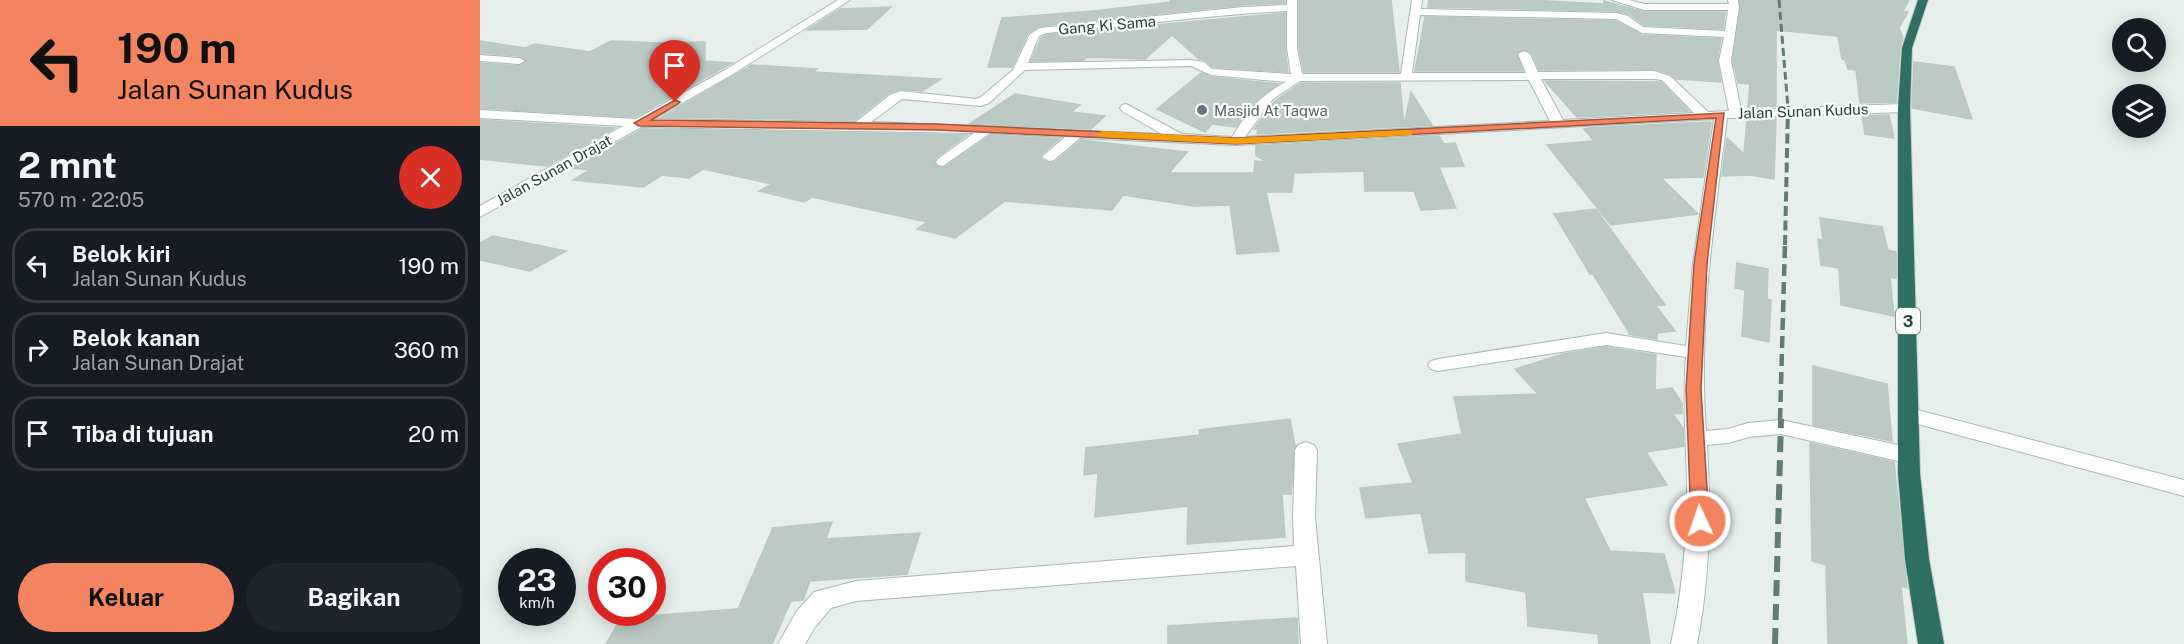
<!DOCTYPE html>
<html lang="id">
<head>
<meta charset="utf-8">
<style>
  body { margin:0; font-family:"Public Sans",sans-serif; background:#20242c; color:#f1f3f6; height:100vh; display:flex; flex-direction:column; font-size:22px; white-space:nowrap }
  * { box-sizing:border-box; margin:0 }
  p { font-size:20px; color:#9ea1a6 }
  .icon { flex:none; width:33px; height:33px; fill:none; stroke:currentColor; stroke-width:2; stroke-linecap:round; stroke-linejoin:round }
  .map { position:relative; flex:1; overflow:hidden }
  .details { display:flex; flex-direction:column; background:#171b24; width:480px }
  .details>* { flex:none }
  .guide { background:#f4845f; color:#111; overflow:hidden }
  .fabs { position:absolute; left:1632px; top:18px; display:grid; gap:12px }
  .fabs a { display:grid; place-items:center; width:54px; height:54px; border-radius:50%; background:#171b24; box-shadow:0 3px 15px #0003; font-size:30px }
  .speed { position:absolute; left:18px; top:548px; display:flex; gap:12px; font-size:30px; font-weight:700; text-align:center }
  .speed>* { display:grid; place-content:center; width:78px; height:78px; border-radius:50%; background:#171b24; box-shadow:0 3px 15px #0003; line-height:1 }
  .speed small { font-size:15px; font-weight:400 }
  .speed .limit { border:9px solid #d22; background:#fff; color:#111 }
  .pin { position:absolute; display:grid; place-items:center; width:51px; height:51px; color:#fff; margin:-62px -26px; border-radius:50% 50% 50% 0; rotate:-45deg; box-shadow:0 0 6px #0007 }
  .pin .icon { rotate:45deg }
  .me { position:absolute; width:66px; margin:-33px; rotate:357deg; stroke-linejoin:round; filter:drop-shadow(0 0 4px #0008) }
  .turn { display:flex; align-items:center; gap:21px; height:126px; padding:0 18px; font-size:27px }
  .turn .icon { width:78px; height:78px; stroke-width:2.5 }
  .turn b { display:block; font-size:42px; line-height:51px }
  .round { display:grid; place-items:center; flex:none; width:63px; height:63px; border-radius:32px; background:#20242c }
  .summary { display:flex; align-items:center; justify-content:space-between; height:102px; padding:0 18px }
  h1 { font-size:36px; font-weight:700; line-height:45px }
  .action { display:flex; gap:12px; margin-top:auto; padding:12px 18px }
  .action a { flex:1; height:69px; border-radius:36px; background:#f4845f; color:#111; font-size:24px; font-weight:700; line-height:69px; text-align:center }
  .action a+a { background:#20242c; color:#f1f3f6 }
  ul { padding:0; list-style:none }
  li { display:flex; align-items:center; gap:18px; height:75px; margin:0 12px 9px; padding:0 6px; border:3px solid #363941; border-radius:24px }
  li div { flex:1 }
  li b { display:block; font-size:22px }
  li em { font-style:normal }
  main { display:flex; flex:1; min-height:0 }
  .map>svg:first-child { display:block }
</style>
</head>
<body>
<main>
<section class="details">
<div class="guide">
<div class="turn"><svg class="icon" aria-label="left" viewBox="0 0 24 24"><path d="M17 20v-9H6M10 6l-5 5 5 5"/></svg><div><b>190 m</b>Jalan Sunan Kudus</div></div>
</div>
<div class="summary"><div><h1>2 mnt</h1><p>570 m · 22:05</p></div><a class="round" style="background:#d93025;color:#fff"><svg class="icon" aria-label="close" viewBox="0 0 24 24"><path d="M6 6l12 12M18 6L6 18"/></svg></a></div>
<ul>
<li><svg class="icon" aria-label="left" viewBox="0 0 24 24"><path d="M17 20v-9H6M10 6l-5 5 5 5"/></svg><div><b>Belok kiri</b><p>Jalan Sunan Kudus</p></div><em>190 m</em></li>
<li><svg class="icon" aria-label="right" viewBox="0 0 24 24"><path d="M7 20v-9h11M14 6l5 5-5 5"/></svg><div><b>Belok kanan</b><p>Jalan Sunan Drajat</p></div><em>360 m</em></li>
<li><svg class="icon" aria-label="arrive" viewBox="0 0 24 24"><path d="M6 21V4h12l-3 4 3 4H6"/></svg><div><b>Tiba di tujuan</b></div><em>20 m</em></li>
</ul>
<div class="action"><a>Keluar</a><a>Bagikan</a></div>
</section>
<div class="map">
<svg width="1704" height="644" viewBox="0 0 1704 644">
  <rect width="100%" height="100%" fill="#e6efeb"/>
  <g fill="#bbcac4" stroke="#b8c9c2" stroke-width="1.5">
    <polygon points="690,0 805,0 805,3 763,5 560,26 548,33 532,67 508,67 522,18 613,11 692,2"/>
    <polygon points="819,0 911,0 919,72 824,72 819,48"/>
    <polygon points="949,0 1049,0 1124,4 1124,1 1164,12 1245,12 1243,29 1164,25 1149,14 1136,11 948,7"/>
    <polygon points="1260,0 1429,0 1423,11 1428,12 1419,28 1423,38 1420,48 1416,102 1380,103 1376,70 1368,69 1365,60 1362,59 1358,36 1296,30 1296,106 1268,107 1270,84 1258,83 1253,61"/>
    <polygon points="411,7 387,29 327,30 360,9"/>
    <polygon points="805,13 805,48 808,72 733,67 725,60 719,59 692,35 665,59 607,57 604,60 551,61 561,38 567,35"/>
    <polygon points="945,17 1135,21 1162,35 1241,39 1237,61 1241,82 1196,79 1191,74 1174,69 1059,70 1052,53 1045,49 1036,53 1043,71 935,71"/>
    <polygon points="0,41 45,48 55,44 110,52 131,41 181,43 225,42 225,61 252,63 155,117 0,108 0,63 39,66 47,62 39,56 0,53"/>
    <polygon points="1434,62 1474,67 1492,119 1432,108"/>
    <polygon points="272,65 337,69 332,72 461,79 442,91 421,89 409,93 375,120 182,117"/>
    <polygon points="721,73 731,77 799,84 773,104 756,127 732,124 725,132 677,109"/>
    <polygon points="1065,81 1181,82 1209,111 1097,117"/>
    <polygon points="821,83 920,83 924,126 931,92 952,125 777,134 778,129 774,129 795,101"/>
    <polygon points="535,94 600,105 591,112 625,116 611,129 489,124"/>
    <polygon points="1409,115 1414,138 1385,134 1382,116"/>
    <polygon points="1296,119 1294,179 1270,175 1242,176 1247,138 1264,154 1267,120"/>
    <polygon points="0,120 135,128 67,166 0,159"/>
    <polygon points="1229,122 1231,123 1223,177 1181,178 1218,214 1131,225 1067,145 1114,141 1104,129 1108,128"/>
    <polygon points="162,129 487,135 456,158 454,163 463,168 511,135 579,139 561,155 561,159 569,163 575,162 601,140 707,152 689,173 774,173 775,161 788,162 776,156 776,146 959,136 964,144 975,143 984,166 959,167 976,208 941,210 934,191 885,191 884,171 814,173 812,192 786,192 799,251 757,254 750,205 713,206 643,195 632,210 525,201 475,238 437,229 447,222 332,197 324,202 279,191 292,184 223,169 209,178 182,175 163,187 93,180 110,170 92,168"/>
    <polygon points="1116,209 1185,305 1176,306 1195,331 1177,333 1177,339 1148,334 1150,334 1113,274 1110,274 1074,214"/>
    <polygon points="1340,218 1402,227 1408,250 1416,252 1416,278 1410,277 1414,316 1361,305 1359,268 1341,265 1338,239 1343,240"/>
    <polygon points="13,236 86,251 50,271 0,260 0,243"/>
    <polygon points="1257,263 1288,269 1287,299 1291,300 1289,342 1262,336 1265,290 1255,288"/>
    <polygon points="1126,347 1176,355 1175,390 1192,388 1202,403 1202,413 1193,414 1203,428 1204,446 1166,452 1187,485 1104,498 1130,551 1184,554 1195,593 1162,592 1170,644 1119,644 1118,634 1048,626 1046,592 986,581 986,552 949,553 941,513 886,518 880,488 933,483 918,444 982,434 974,397 1058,394 1035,369 1083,354"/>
    <polygon points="1333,366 1407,384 1412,441 1333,425"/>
    <polygon points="810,419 815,446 811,494 802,494 805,537 707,544 708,506 615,517 618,473 604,475 606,448 720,435 719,430"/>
    <polygon points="1330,443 1414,462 1427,588 1421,586 1427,644 1348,644 1346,565 1332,561"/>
    <polygon points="352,522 346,539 440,533 427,574 330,581 323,600 311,601 292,644 126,644 141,618 258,609 293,528"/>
    <polygon points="817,618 818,644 688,644 688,626"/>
  </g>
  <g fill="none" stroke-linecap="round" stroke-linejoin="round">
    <defs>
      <g id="minor">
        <path d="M358,0H370L253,74L174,119L376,122L410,95L421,91L496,99L501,97L533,70L550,34L560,28L763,7L807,5V0H817V48L822,74H921L932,0H942L941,9L1136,13L1148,16L1163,27L1245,31L1248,10H1164L1132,0H1149L1164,4H1249L1248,0H1258L1259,7L1251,61L1261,110L1424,104L1430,108L1424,112L1247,118C1234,222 1218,326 1226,431L1248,429L1268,423L1301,420L1427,447L1435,450L1438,455L1435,460L1427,463L1301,434L1269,437L1248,443L1227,445C1231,512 1230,578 1217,644H1191C1202,593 1207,542 1207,490C1207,445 1202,402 1206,357L1126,345L958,371L951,369L948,365L951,361L958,359L1126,333L1206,346L1213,264L1234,119L756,145L600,138L574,160L569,161L562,157L585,137L510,133L463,166L458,165L456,162L458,159L494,133L161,127L0,217V206L143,126L0,118V110L156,119L245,70ZM807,11V48L811,74L732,69L724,62L711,60L548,63L559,36L566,33C646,27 726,15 807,11ZM940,15L1136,19L1162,33L1244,37L1239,61L1249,111L1228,112L1190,76L1174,71L1058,72L1050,54L1044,51L1038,54L1046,73H932ZM711,66L731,75L806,82C779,96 768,111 752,137L702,134L646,104L642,105L640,108L642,111L682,134L391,122L422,99L501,106L509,103L545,70ZM1061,79H1174L1182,80L1214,113L1083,120ZM1049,80L1070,121L765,137L793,99L820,81Z"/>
        <polygon points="0,55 39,58 45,61 39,64 0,61"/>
        <polygon points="1430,408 1704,480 1704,496 1423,420 1420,415 1423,410"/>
        <polygon points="826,442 834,445 837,450 835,517 847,644 821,644 816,566 376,601 351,608 335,627 325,644 298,644 317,611 334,592 376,581 814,546 813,517 815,450 818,445"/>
      </g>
      <polygon id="highway" points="1438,0 1448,0 1432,48 1430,108 1440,473 1449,559 1464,644 1438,644 1425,559 1418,473 1418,108 1422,48"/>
    </defs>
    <use href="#minor" stroke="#a8b8b2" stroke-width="2"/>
    <use href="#highway" stroke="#c2cac8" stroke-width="2"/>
    <use href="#minor" fill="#fff" fill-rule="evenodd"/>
    <use href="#highway" fill="#2f6f62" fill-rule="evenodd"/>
    <polyline stroke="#5f7d75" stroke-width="3" stroke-dasharray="8 4" stroke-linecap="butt" points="1299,0 1308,108"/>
    <polyline stroke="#5f7d75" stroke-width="4" stroke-dasharray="10 4.5" stroke-linecap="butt" points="1305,245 1308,106"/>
    <polyline stroke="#5f7d75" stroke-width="4.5" stroke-dasharray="12 6" stroke-linecap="butt" points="1300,420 1305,243"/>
    <polyline stroke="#5f7d75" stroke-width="6" stroke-dasharray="16 8" stroke-linecap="butt" points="1295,644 1301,419"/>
  </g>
  <polygon fill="#f4845f" stroke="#9f563e" stroke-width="1.5" points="195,100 200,102 198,104 171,120 456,124 756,138 1244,113 1227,264 1221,389 1229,521 1226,526 1220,528 1214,526 1211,521 1206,389 1214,264 1236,118 756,144 456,130 159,126 154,123"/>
  <polygon fill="#f59e0b" points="928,130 932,131 932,135 756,144 622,137 617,134 622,131 756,138"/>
  <circle fill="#6b7280" stroke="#f7fbf9" stroke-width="2" cx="722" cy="110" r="6"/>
  <g text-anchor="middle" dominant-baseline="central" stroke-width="4.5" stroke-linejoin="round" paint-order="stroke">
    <g font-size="15" fill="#24423a" stroke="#f7fbf9">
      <text transform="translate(627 25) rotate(-5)">Gang Ki Sama</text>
      <text transform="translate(1323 111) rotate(-2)">Jalan Sunan Kudus</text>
      <text transform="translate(74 170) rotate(-29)">Jalan Sunan Drajat</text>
    </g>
    <g font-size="15" fill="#5b616d" stroke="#f7fbf9" text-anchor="start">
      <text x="734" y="110">Masjid At Taqwa</text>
    </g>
    <rect fill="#f7fbf9" stroke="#637a73" stroke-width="1.5" x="1416" y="308" width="24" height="26" rx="4.5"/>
    <g font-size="16" font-weight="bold" fill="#24423a">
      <text x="1428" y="321">3</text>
    </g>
  </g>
</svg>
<div class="fabs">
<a><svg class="icon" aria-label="search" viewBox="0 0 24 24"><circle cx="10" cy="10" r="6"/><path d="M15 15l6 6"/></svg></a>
<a><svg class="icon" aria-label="layers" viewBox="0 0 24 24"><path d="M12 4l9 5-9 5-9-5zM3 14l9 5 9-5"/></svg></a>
</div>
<div class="speed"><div>23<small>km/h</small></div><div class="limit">30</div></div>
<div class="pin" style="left:195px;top:102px;background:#d93025"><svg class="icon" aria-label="arrive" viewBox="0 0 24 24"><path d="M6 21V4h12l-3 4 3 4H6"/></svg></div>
<svg class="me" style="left:1220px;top:521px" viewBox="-20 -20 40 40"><circle r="17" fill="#f4845f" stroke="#fff" stroke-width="3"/><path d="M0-11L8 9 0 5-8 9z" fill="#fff"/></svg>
</div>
</main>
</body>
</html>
